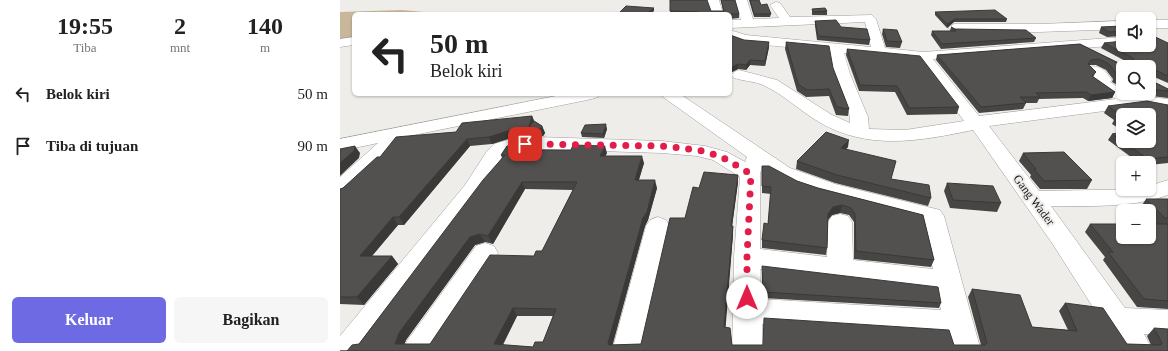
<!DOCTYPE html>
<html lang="id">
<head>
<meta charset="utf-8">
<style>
  body { margin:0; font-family:"Times New Roman",serif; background:#f6f6f6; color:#222; height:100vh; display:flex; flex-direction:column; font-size:15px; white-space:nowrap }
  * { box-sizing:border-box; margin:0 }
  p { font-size:13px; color:#767676 }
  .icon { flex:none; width:22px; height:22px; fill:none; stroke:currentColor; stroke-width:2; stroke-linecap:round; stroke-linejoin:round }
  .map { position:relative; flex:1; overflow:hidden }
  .panel { display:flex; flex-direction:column; background:#fff; width:340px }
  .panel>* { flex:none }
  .guide { position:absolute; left:12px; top:12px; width:380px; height:84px; border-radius:6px; box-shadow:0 1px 3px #0004; background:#fff; color:#222; overflow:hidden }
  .controls { position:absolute; left:776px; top:12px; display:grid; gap:8px }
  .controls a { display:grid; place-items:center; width:40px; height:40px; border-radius:6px; background:#fff; box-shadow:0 1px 3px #0004; font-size:20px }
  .pin { position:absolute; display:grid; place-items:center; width:34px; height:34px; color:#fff; margin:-17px; border-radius:8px; box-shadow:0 2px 6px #0006 }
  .me { position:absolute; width:44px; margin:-22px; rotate:0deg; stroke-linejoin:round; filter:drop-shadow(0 0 3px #0008) }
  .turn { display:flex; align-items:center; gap:14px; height:84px; padding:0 12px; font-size:18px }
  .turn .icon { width:52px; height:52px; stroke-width:2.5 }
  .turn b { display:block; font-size:28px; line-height:34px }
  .eta { display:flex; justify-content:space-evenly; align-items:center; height:68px; text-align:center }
  .eta b { font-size:24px; font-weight:800; line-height:28px }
  .cta { display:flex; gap:8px; margin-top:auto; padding:8px 12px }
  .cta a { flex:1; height:46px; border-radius:6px; background:#6d6ae4; color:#fff; font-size:16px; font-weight:800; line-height:46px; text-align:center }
  .cta a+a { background:#f6f6f6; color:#222 }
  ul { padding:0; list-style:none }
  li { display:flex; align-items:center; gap:12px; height:52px; padding:0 12px }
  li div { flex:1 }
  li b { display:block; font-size:15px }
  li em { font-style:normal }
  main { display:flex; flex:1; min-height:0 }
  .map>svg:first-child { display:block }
</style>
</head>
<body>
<main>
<section class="panel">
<div class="eta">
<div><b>19:55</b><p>Tiba</p></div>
<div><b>2</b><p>mnt</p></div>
<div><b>140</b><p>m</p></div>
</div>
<ul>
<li><svg class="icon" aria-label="left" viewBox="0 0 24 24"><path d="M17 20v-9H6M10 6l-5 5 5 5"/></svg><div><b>Belok kiri</b></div><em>50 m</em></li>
<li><svg class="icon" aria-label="arrive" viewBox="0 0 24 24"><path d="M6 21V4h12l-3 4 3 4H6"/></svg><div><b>Tiba di tujuan</b></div><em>90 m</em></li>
</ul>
<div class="cta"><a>Keluar</a><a>Bagikan</a></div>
</section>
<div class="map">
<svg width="828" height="351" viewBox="0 0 828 351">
  <rect width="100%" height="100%" fill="#efede9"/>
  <polygon fill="#c9b79b" points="62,10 106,14 14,14 14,39 0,41 0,12"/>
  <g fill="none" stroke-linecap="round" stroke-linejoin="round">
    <defs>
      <g id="minor">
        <polygon points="367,0 379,0 383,14 371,14"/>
        <path d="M395,0H407L413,19L439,18L430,5L436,2L440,3L450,17L532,15L536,19L545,48L583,52L783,37V45L593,59L639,116L776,99L753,85L751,82L755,78L746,70L748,67C759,64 766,71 772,80L770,82L783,90V93H788L790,96L789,98L803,96L828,99V111L819,108L803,106L649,126L699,191L809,189V186L828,180V195C792,208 749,206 711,206L785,308L828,310V336L804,334L813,351H781L712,243L633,130C580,141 528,151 479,122C460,111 443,94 423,85C414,81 403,81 394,78L391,75L394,72L399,70L437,80L492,115L510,123V117L494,74L490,51L404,43L390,38V30L406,35L531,47L525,22L390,28V20H401ZM504,53L579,60L624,121L565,130L529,129L528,117L510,74Z"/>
        <rect x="809" y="20" width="19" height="8"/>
        <polygon points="783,21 783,29 699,32 614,32 608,28 614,24 699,24"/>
        <polygon points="14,37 14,45 0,47 0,39"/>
        <polygon points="226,94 260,94 258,97 252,99 59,138 51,153 8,194 0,196 0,177 38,143 0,151 0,139"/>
        <path d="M321,94H340L450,168L495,184L600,210L604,216L641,351H611L607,336L422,324V351H392L394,257L400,177L373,160L357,156L322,153L196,149L176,150L168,152L162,158L141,195L25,351H0V336L125,185L147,151L154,144L174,138L196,137L322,141L365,146L387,152L405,162L407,157L323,97ZM423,168C461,197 535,209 582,221L593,269L513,260L512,222L508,216L500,214L492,216L488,222L487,257L420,249V172ZM420,269L597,291L601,310L421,299Z"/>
        <polygon points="318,217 326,220 330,226 302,351 272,351 306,226 310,220"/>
        <polygon points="145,243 154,246 158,253 95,351 63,351 67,341 136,246"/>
      </g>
    </defs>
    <use href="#minor" stroke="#a09e9b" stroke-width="1"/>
    <use href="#minor" fill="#fff" fill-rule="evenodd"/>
  </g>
  <g fill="#474644" fill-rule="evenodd">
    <polygon points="381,0 399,14 399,18 390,19 390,14 331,14 330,11 383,11"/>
    <polygon points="409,0 419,0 421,5 431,14 430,17 414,17"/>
    <polygon points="472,9 487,11 487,15 472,15"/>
    <polygon points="595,12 620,12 667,19 666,22 614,22 607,28 595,15"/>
    <polygon points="475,21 501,27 530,40 529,45 477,40 475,26"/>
    <polygon points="783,26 783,36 767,37 759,33 761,27"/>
    <polygon points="611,27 615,29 696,38 694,42 601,49 591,35 592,31 610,31"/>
    <polygon points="543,29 562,42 560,48 546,47 542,34"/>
    <polygon points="390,35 404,40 429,47 425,66 410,65 406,70 398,69 392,72 390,72"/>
    <polygon points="446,42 493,68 509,109 508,116 496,115 489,96 466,97 457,91 445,49"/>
    <polygon points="764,43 828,43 828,83 812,76 812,81 828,89 828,98 803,95 795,95 789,93 809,93 809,67 783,67 783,88 772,82 773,79 766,70 756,65 749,65 756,72 753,77 775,92 772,98 748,101 743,98 699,99 697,103 686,103 683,109 639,113 596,60 597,55 740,44 786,66 788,63 789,63 761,48"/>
    <polygon points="507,49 619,107 617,114 567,115 555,92 519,91 506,55"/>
    <polygon points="828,105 828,163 809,165 809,163 799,163 768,140 772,134 809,141 783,115 783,131 772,124 774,120 764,113 768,106"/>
    <polygon points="192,116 194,121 202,126 205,133 203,136 174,137 152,144 130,146 64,225 58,225 32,256 52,256 58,264 24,305 0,304 0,189 3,188 40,157 116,132"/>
    <polygon points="267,129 264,138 242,137 241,133"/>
    <path d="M191,143L193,150L267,153L265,156L304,163L299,180L317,188L308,220L305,226L272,345L301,344L345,218L359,188L398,182L392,226H393V234L385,327L392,345H641L628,297L632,289L692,327L728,330L719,311L725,303L787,344L811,345L807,336L814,328L828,351H7L19,344L162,158L161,155ZM185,189L233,190L202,251L194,256L90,344H64L66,340L135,245L145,242L153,244ZM177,316H213L203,342L193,347L163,345Z"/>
    <polygon points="508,147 506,149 551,179 591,198 588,206 495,183 456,169 457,161"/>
    <polygon points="683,153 752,180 747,189 700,189 690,177 691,175 679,161"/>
    <polygon points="422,166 457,181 478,188 583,215 594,260 591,267 514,259 514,222 509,215 500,213 492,215 488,220 487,248 486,255 422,248 422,240 428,224 431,194 422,193"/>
    <polygon points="607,183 661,203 657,212 610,208 604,191"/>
    <polygon points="806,199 828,199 828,309 797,307 763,260 765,257 745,232 750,224 816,224 809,217 809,211 803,211 800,208"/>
    <polygon points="422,271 601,303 599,308 422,298"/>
  </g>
  <g fill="#3a3937">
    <polygon points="314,8 314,11 310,14 306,14"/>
    <polygon points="615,19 614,22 607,28 607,24"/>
    <polygon points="429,42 429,47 425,66 425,61"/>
    <polygon points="410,60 410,65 406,70 406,65"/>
    <polygon points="398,64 398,69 392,72 392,67"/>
    <polygon points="775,92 772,98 748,101 751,95"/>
    <polygon points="797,93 804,93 803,95 795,95"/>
    <polygon points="192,116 195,123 189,127"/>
    <polygon points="266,124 267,129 264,138 263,134"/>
    <polygon points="202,126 205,133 203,136 201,129"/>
    <polygon points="171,130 174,137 152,144 149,137"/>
    <polygon points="127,139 130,146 64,225 59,217"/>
    <polygon points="509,140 508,147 500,155 501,148"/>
    <polygon points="191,143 194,151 187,150"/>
    <polygon points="15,146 20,153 19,158 0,176 0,163"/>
    <polygon points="265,146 267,153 262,163 260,156"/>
    <polygon points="302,156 304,163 296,188 295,180"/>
    <polygon points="398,175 398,182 391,234 391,226"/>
    <polygon points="315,180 317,188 308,220 305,226 271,351 268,343 303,218"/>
    <polygon points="182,182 185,189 153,244 148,236"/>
    <polygon points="502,205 500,213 492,215 487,221 488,214 493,207"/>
    <polygon points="53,217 58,225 26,263 20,256"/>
    <polygon points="393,226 393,234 385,335 384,327"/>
    <polygon points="140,234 145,242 135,245 66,340 62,351 55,344 59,333 130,237"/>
    <polygon points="52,256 58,264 24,305 17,297"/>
    <polygon points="173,308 177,316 159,351 154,344"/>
  </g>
  <g fill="#53514f" stroke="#3a3937" fill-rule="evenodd">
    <polygon points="330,0 367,0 371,11 384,11 381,0 395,0 399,14 358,14 359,12 330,11"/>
    <polygon points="410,0 419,0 421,5 427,4 431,14 414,14"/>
    <polygon points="286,6 314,8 306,14 278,14"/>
    <polygon points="485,8 487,11 473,12 472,9"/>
    <polygon points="655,10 667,19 615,19 607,24 595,12"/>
    <polygon points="496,20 501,27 527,29 530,40 478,36 475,21"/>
    <polygon points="783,26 783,31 769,32 761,27"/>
    <polygon points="611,27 615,29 686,30 696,38 602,44 592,31 616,31"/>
    <polygon points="543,29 557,30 562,42 547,41"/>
    <polygon points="809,34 828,43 828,76 811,68 812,81 828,89 828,91 809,89 809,67 783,67 783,80 776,76 776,73 769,64 759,59 751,60 748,64 756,72 752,76 775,92 751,95 746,92 696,93 700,97 680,97 686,103 641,107 597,55 740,44 786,67 788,63 795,62 793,58 764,43 783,41 783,45 809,45"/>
    <polygon points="390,35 404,40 429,42 425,61 410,60 406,65 398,64 392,67 390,66"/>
    <polygon points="446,42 489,46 493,68 509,109 497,107 489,89 467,90 458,84"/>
    <polygon points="507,49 580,56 619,107 569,108 557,86 520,85"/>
    <polygon points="807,101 828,105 828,157 808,159 772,134 783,132 783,141 809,141 809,115 783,115 783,122 776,117 783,117 768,106"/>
    <polygon points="192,116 189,127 194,121 202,126 201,129 171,130 149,137 127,139 59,217 53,217 20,256 52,256 17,297 0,297 0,189 3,188 37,157 40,157 56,137 116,132 122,123"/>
    <polygon points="266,124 263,134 241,133 245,125"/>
    <polygon points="486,132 509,140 501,148 556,161 551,179 589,185 591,198 497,175 457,161"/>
    <path d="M191,143L187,150H231L233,145L265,146L260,156H302L295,180H315L307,212L303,218L268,343L269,345L301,344L330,218H345L353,187L359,188L364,172L398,175L391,226H393L384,327L390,328L392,345H423L424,318L609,330L614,345H645L647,343L632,289L680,295L692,327L737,331L725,303L763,308L787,344L821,345L822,343L814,328L828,329V351H0H7L12,345L19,344L143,180L165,155H161L167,146ZM182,182H237L202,251H196L194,256L150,255L90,344H55L59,333L130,237L140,234L148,236ZM173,308L216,309L203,342H195L193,347L154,344Z"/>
    <polygon points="15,146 14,151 0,163 0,149"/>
    <polygon points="724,152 752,180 704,181 694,169 696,169 683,153"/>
    <polygon points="422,166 429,166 457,181 478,188 583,215 594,260 516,251 515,214 511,208 502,205 493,207 488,214 487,248 422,240 424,223 428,224 431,187 422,186"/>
    <polygon points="607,183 653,186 661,203 613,200"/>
    <polygon points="806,199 828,199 828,218 825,218"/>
    <polygon points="750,224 783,224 783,237 809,237 809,224 828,224 828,301 804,299 768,252 773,252"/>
    <polygon points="422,266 598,287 601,303 423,292"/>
  </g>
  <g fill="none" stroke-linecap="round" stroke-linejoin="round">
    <polyline stroke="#e11d48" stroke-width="7" stroke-dasharray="0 12.6" points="185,144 322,146 358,150 380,156 411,174 407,257 407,298"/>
  </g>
  <g text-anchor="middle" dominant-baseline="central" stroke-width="4" stroke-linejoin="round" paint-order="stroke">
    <g font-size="12" fill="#141312" stroke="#efede9">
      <text transform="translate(694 200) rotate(53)">Gang Wader</text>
    </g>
  </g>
</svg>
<div class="controls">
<a><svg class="icon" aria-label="sound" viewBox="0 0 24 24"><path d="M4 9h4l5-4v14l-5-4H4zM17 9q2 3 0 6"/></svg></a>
<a><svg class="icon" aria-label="search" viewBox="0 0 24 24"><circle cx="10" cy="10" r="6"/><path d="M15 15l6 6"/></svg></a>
<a><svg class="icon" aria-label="layers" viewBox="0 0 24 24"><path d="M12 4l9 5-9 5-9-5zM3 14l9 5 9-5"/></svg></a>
<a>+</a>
<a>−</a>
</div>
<div class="pin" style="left:185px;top:144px;background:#d93025"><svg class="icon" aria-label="arrive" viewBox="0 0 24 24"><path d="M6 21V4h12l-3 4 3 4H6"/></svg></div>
<svg class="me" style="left:407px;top:298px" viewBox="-20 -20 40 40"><circle r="19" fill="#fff"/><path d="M0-13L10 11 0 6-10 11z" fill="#e11d48"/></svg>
<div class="guide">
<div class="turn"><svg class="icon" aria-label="left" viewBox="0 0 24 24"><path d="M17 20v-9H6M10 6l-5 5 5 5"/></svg><div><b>50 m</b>Belok kiri</div></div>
</div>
</div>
</main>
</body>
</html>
